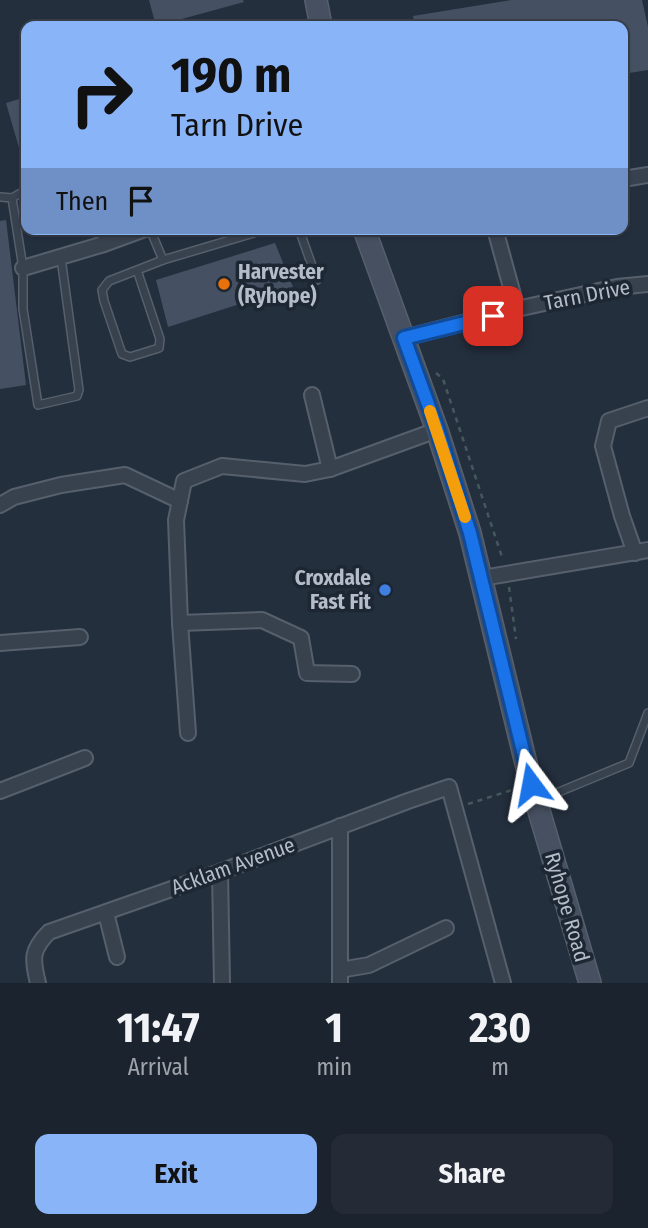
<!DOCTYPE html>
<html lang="en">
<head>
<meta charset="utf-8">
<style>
  body { margin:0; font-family:"Fira Sans Condensed",sans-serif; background:#242b36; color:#f1f3f6; height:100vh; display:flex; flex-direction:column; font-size:26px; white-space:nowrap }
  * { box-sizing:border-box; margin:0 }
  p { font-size:23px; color:#a0a4aa }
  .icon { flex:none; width:38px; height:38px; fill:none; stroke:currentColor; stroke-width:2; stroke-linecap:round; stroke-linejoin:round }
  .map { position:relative; height:983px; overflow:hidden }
  .drawer { display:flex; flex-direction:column; background:#1b232e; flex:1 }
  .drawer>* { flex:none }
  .top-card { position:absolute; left:21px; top:21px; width:607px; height:214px; border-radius:14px; box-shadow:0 2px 5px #0004,0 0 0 2px #39404a; background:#8ab4f8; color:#111; overflow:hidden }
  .pin { position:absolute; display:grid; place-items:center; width:60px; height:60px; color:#fff; margin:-30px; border-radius:14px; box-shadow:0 4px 10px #0006 }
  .me { position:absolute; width:77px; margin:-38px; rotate:347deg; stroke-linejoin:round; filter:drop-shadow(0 0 5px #0008) }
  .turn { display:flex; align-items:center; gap:24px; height:147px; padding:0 35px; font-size:32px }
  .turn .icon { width:91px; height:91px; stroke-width:2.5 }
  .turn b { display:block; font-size:49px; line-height:60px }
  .then { display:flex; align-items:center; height:66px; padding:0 35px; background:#0003; gap:14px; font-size:26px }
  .eta { display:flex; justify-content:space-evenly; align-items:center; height:119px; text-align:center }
  .eta b { font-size:42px; font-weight:700; line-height:49px }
  .primary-button { display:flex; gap:14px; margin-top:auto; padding:14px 35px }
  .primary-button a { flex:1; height:80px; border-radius:14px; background:#8ab4f8; color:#111; font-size:28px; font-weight:700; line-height:80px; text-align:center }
  .primary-button a+a { background:#242b36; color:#f1f3f6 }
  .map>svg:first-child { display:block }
</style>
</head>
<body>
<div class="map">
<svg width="648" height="983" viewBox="0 0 648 983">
  <rect width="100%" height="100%" fill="#242f3e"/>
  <g fill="#455162">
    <polygon points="149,0 243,0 244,2 156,26"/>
    <polygon points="511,0 642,0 648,27 648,70 623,74 623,26 415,26 413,16"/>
    <polygon points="26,97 26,156 22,158 6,103"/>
    <polygon points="6,220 26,385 0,389 0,221"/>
    <polygon points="275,243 293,287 168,327 156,280"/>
  </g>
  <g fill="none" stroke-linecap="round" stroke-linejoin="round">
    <defs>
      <g id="lane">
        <polyline points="1,197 12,198 23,268 23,309 38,405 77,396 79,390 61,258"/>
        <polyline points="12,198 26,190"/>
        <polyline points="100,229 104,244"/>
        <polyline points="299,229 317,280"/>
        <polyline points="163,260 267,229"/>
        <polyline points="137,270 160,339 159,348 130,357 122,354 104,301 102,290 109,281 163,260 150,229"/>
        <polyline points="537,801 629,763 648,713"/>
      </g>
      <g id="street">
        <polyline points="623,179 648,175"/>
        <polyline points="495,229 517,309"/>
        <polyline points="23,268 104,244 145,229"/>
        <polyline points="404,338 517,309 617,287 648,284"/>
        <polyline points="312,395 330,469"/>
        <polyline points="0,505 14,497 61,485 125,475 180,501"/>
        <polyline points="635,553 622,516 603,446 609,421 648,408"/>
        <polyline points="482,578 648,550"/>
        <polyline points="180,623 262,620 301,638 307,673 352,674"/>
        <polyline points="0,643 80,637"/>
        <polyline points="188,733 180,623 176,520 184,481 222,466 305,474 330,469 437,430"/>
        <polyline points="0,791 85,758"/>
        <polyline points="220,872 222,983"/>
        <polyline points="106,913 117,957"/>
        <polyline points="340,970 369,965 446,928"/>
        <path d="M38,983C32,959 31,950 49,932L220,872L408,801L449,787L503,983"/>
        <polyline points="340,983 340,826"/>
      </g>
      <g id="secondary">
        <polyline points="316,0 321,26"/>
        <polyline points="364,229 437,430 470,533 531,784 590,983"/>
      </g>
    </defs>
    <use href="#lane" stroke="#565f6c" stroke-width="10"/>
    <use href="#street" stroke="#565f6c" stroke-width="18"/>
    <use href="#secondary" stroke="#565f6c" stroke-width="24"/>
    <g stroke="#44595c" stroke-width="2.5" stroke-dasharray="5 5" stroke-linecap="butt">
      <polyline points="436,373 443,379 503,560"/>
      <polyline points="509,587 516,639"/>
      <polyline points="468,804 512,790"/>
    </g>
    <use href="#lane" stroke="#38414e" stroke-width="7"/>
    <use href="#street" stroke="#38414e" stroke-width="14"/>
    <use href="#secondary" stroke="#465061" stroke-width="21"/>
  </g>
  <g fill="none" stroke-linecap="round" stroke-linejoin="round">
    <defs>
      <polyline id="route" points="493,316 404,338 437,429 470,533 531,784"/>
    </defs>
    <use href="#route" stroke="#114b97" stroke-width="18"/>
    <use href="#route" stroke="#1a73e8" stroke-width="12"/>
    <polyline stroke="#f59e0b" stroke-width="12" points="430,411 465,517"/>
  </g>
  <circle fill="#e8710a" stroke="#1d2633" stroke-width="2.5" cx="224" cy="284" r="7"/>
  <circle fill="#3f7fe0" stroke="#1d2633" stroke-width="2.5" cx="385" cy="590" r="7"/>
  <g text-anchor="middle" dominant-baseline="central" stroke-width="7" stroke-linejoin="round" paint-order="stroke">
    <g font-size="21" font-weight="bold" fill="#b4bcc9" stroke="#1d2633" text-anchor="start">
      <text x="238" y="272">Harvester<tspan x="238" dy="24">(Ryhope)</tspan></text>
      <text x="371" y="578" text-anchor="end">Croxdale<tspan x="371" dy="24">Fast Fit</tspan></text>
    </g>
    <g font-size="21" fill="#b4bcc9" stroke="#1d2633">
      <text transform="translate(587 295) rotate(-11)">Tarn Drive</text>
      <text transform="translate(233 866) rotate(-20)">Acklam Avenue</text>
      <text transform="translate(567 907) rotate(74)">Ryhope Road</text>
    </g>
  </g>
</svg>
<div class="pin" style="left:493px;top:316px;background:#d93025"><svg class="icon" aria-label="arrive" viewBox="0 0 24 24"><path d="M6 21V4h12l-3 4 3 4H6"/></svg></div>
<svg class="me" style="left:531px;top:784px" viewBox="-20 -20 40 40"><path d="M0-17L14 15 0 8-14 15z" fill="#1a73e8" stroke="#fff" stroke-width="4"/></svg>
<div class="top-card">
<div class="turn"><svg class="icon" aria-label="right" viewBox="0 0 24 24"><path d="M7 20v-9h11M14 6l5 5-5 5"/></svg><div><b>190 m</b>Tarn Drive</div></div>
<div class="then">Then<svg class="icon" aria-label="arrive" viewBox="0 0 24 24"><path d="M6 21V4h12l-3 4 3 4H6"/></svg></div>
</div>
</div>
<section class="drawer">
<div class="eta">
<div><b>11:47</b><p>Arrival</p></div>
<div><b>1</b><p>min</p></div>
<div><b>230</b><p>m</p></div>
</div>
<div class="primary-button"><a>Exit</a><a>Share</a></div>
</section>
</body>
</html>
